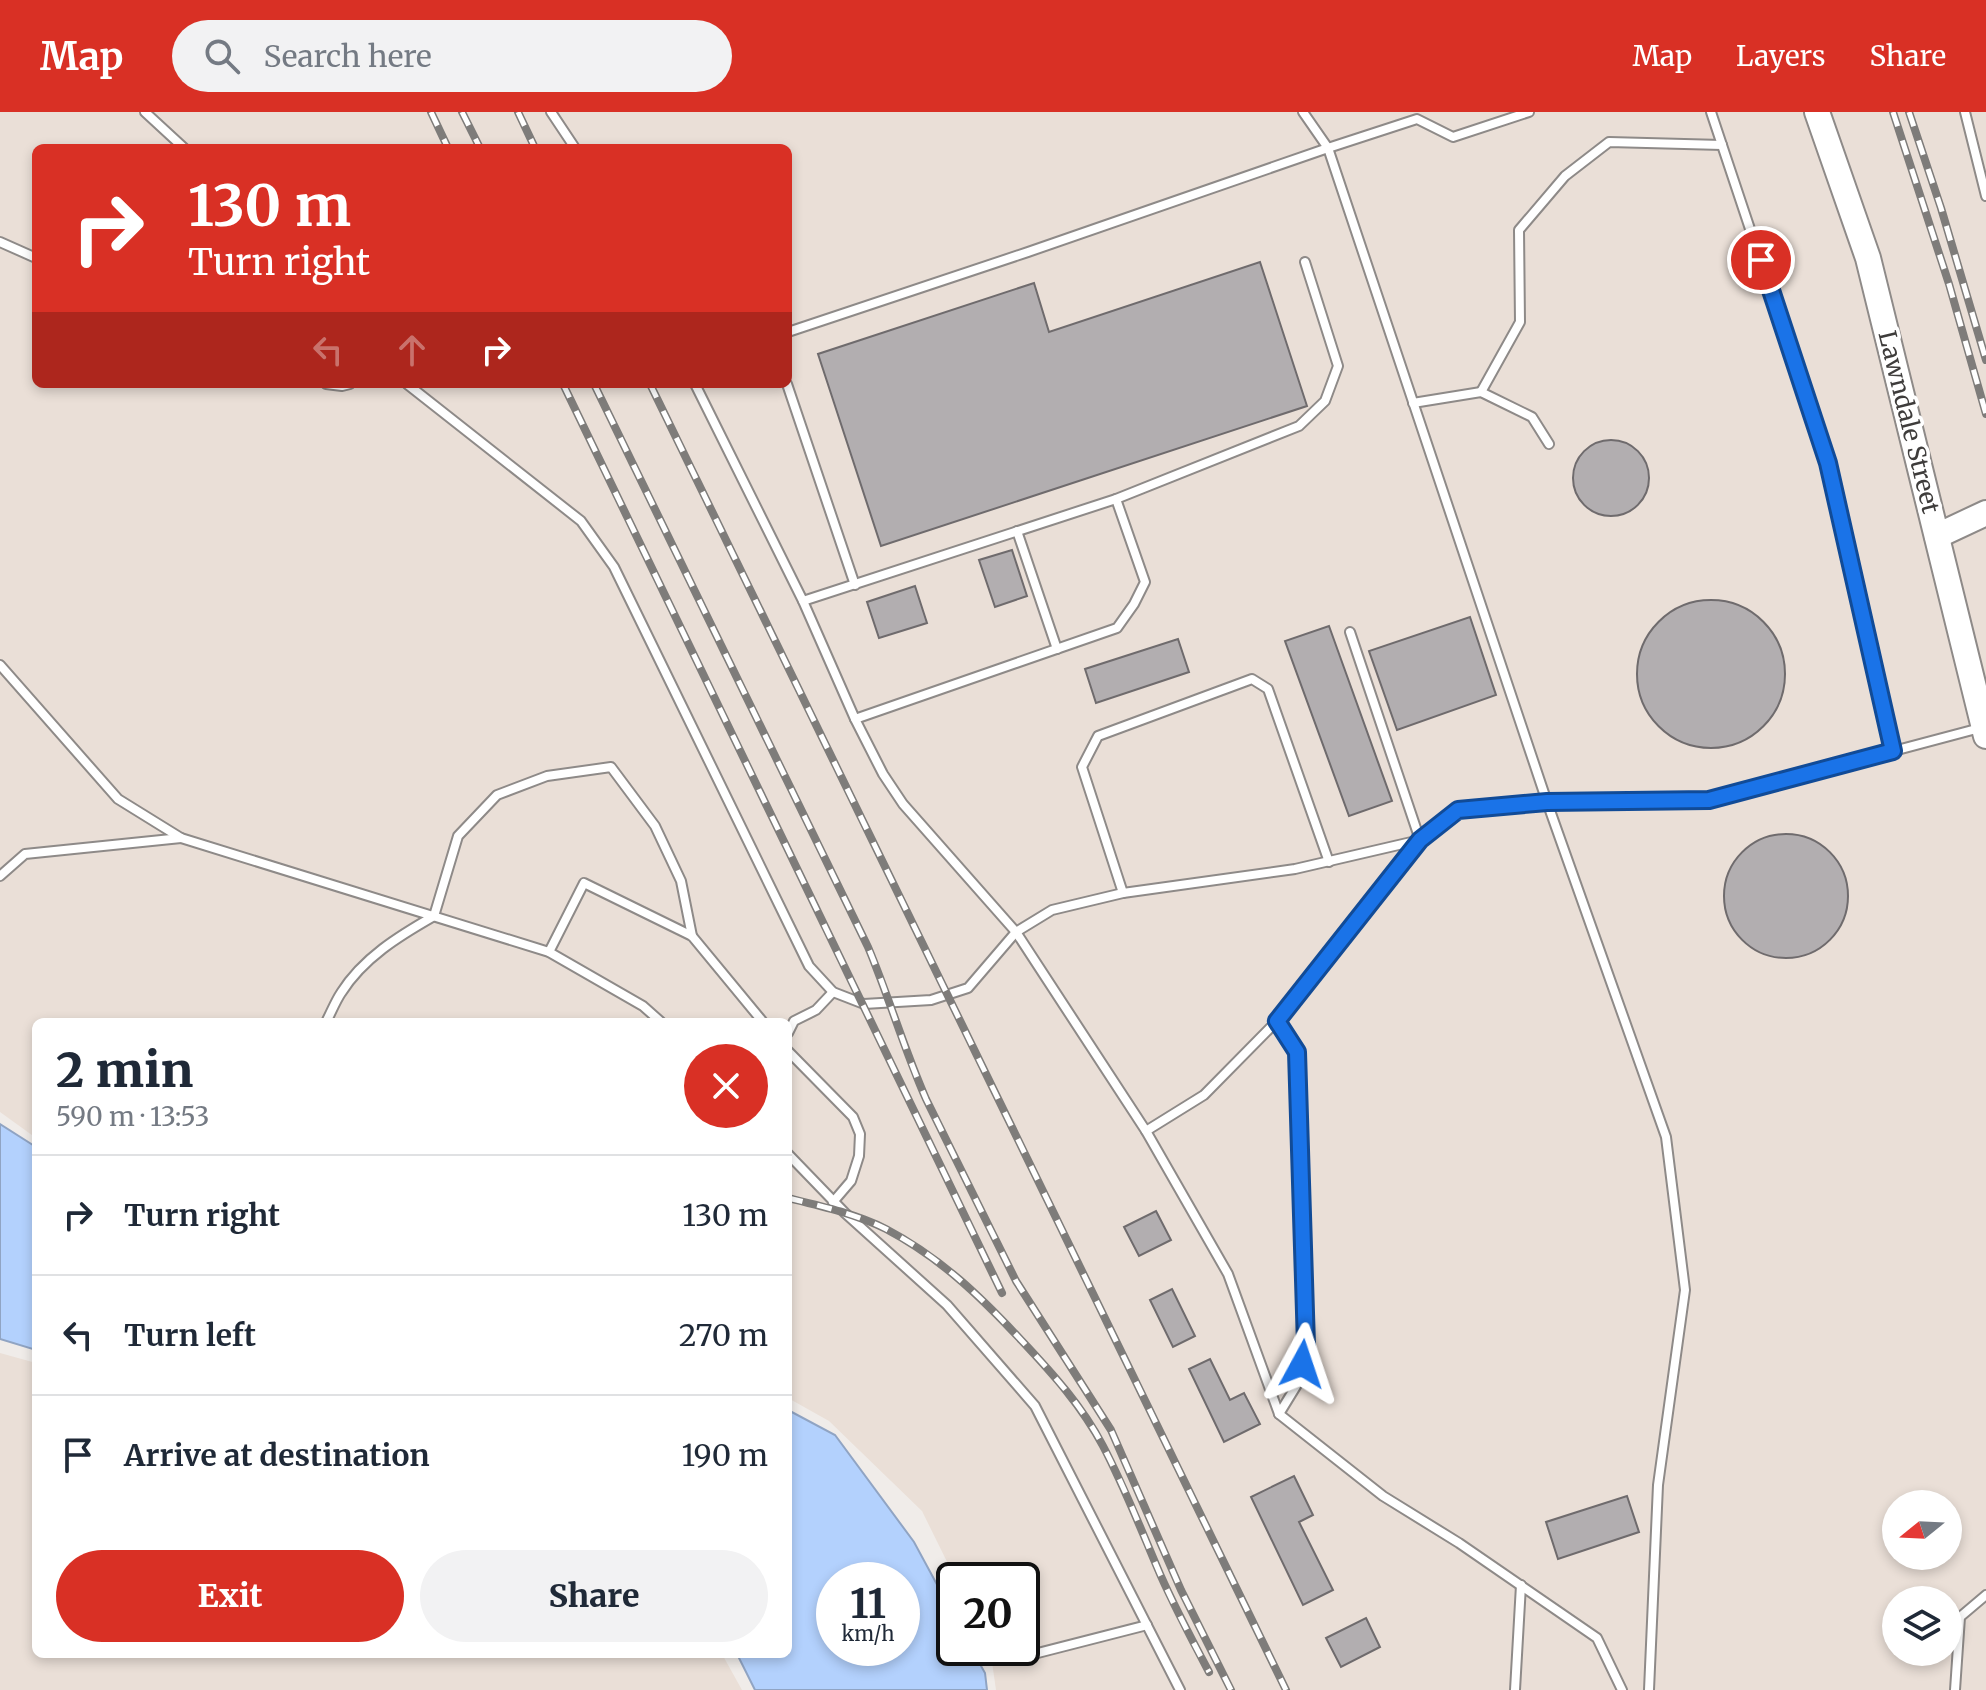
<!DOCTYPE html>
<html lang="en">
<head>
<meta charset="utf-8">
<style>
  body { margin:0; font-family:Merriweather,serif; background:#f2f2f3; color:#1f2937; height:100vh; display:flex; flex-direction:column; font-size:30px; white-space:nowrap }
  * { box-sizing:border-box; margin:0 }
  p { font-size:26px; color:#747a83 }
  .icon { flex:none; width:44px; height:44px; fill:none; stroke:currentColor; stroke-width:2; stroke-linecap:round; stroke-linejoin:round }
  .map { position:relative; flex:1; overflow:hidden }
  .sheet { position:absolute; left:32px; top:906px; width:760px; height:640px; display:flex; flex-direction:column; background:#fff; border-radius:12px; box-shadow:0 4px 12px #0003 }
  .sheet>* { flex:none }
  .banner { position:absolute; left:32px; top:32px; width:760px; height:244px; border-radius:12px; box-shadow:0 4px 12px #0003; background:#d93025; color:#fff; overflow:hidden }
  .needle { width:52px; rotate:252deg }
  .fabs { position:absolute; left:1882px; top:1378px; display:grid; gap:16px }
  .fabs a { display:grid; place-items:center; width:80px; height:80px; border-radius:50%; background:#fff; box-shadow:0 4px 12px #0003; font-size:40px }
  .speed { position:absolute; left:816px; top:1450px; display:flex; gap:16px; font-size:40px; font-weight:700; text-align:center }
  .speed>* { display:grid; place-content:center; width:104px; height:104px; border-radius:50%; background:#fff; box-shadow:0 4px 12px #0003; line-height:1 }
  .speed small { font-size:20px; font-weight:400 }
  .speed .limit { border:4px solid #111; border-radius:12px; background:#fff; color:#111 }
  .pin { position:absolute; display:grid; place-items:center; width:68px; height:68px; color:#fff; margin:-34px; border:4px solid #fff; border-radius:50%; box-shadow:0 2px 8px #0007 }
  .me { position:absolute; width:88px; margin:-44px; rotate:5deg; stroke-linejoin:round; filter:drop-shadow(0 0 6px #0008) }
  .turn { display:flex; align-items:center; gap:28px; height:168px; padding:0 24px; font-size:36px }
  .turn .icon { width:104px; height:104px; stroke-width:2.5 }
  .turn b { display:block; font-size:56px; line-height:68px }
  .lanes { display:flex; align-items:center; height:76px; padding:0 24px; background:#0003; justify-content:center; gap:40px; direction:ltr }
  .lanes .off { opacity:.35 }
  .round { display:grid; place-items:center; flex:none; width:84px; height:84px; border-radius:42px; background:#f2f2f3 }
  .headline { display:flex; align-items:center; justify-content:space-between; height:136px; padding:0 24px }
  h1 { font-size:48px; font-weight:800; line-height:60px }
  .button { display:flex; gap:16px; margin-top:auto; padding:16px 24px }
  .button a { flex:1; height:92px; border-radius:48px; background:#d93025; color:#fff; font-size:32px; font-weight:800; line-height:92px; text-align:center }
  .button a+a { background:#f2f2f3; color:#1f2937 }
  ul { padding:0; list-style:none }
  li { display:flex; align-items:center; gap:24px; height:120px; padding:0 24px; border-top:2px solid #e0e1e3 }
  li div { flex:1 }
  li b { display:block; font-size:30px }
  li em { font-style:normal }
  header { display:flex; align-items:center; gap:48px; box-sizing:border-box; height:112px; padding:0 40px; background:#d93025; color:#fff }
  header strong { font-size:38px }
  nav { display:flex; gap:44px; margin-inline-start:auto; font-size:28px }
  .search { width:560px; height:72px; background:#f2f2f3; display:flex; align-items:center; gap:20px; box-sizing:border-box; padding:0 28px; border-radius:44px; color:#747a83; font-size:30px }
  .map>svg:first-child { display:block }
</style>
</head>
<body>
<header>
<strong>Map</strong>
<div class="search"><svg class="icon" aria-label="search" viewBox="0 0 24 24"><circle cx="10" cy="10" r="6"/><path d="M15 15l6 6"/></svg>Search here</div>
<nav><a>Map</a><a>Layers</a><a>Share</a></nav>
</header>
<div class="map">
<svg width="1986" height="1578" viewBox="0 0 1986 1578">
  <rect width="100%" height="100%" fill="#f0ece9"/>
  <g fill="#eadfd7" fill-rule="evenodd">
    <path d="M0,0H1986V1578H996L990,1536H1022V1468H956L922,1399L829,1309L788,1286V910H36V1026L0,1000ZM36,36H788V272H36ZM1896,1392H1948V1444H1896ZM1896,1488H1948V1540H1896Z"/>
    <polygon points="0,1241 36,1251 36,1542 722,1542 742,1578 0,1578"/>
  </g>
  <g fill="#b3d1fd" stroke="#90a4c3" stroke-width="2" fill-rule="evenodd">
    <polygon points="0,1012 36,1035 36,1238 0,1227"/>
    <path d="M788,1298L835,1323L914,1430L954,1504V1536H971L985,1561L987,1578H755L737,1542H788ZM834,1468H902V1536H834Z"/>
  </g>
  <g fill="#b2aeb0" stroke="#6f6b6d" stroke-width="2">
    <polygon points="1260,150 1307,294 881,434 818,242 1034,171 1049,220"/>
    <circle cx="1611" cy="366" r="38"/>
    <polygon points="1012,438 1027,484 995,495 979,448"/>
    <polygon points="915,474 927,511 879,526 867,490"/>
    <circle cx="1711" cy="562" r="74"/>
    <polygon points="1470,505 1496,583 1397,618 1369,539"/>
    <polygon points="1329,514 1392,689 1349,704 1285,529"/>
    <polygon points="1178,527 1189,560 1096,591 1085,557"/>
    <circle cx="1786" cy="784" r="62"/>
    <polygon points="1156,1099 1171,1128 1139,1144 1124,1115"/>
    <polygon points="1172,1177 1195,1224 1173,1235 1150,1188"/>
    <polygon points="1210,1247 1230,1288 1244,1281 1260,1312 1224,1330 1189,1257"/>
    <polygon points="1294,1364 1313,1403 1299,1410 1333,1478 1303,1493 1251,1385"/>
    <polygon points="1627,1384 1639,1420 1558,1447 1546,1410"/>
    <polygon points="1366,1506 1380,1535 1341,1555 1326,1526"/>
  </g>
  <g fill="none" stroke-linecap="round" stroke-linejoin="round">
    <defs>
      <g id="service">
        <polyline points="145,0 184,36"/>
        <polyline points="551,0 575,36"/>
        <polyline points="1303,0 1328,36 1547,690 1666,1025 1685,1178 1658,1373 1649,1578"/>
        <polyline points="1711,0 1828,351 1893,639"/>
        <polyline points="1965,0 1986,84"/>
        <polyline points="0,130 36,146"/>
        <polyline points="788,220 1028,140 1328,36 1417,7 1453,25 1529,0"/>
        <polyline points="326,272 342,274 350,272"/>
        <polyline points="407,272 581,409 614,455 809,854 833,880 864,892 931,888 968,876 1016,820 1052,798 1123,781 1295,757 1420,728 1458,698 1547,690 1709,688 1980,616"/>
        <polyline points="695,272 803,489 855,607 883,662 903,692 1016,820 1146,1019 1228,1162 1279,1302 1383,1384 1459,1431 1597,1526 1622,1578"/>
        <polyline points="787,272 855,473"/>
        <polyline points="1481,280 1520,210 1519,118 1565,64 1609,30 1722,33"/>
        <polyline points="1413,291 1481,280 1532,305 1549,332"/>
        <polyline points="1017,419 1057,537"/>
        <polyline points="803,489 1116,387 1299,314 1325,289 1338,254 1305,150"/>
        <polyline points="0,553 118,687 181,726 549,840 643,894 661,910"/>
        <polyline points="855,607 1117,516 1134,492 1145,470 1116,387"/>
        <polyline points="0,764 25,742 181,726"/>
        <polyline points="1123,781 1082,655 1098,624 1252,567 1268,577 1329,750"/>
        <polyline points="549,840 584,771 692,824 763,910"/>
        <polyline points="1277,909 1297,940 1306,1233 1298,1271 1279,1302"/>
        <path d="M326,910C331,901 335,890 341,881C363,846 399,824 434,804L458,724L497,683L547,664L611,655L655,714L681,769L692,824"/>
        <polyline points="788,921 794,909 816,898 833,880"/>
        <polyline points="788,939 853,1005 860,1022 859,1044 851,1069 833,1090"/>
        <polyline points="1146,1019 1204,983 1277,909 1420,728 1350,520"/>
        <polyline points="788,1042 845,1101 947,1193 1035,1294 1180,1578"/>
        <polyline points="1022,1545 1147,1513"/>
        <polyline points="1515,1578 1521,1473"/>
        <polyline points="1955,1578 1960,1505 1986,1483"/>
      </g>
      <g id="secondary">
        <polyline points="1817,0 1868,146 1986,624"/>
        <polyline points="1937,424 1986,401"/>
      </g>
    </defs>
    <use href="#service" stroke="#8e8a88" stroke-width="12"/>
    <use href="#secondary" stroke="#8e8a88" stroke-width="28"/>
    <use href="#service" stroke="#fff" stroke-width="8"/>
    <use href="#secondary" stroke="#fff" stroke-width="24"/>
    <defs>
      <g id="rail">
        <polyline points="431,0 448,36"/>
        <polyline points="462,0 480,36"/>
        <polyline points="518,0 535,36"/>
        <polyline points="1893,0 1949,172 1986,302"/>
        <polyline points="1909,0 1941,96 1986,248"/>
        <polyline points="563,272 1002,1181"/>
        <path d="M594,272L868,835C889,885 904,937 926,987L1016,1169L1111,1318L1181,1478L1231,1578"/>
        <polyline points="650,272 1286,1578"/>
        <path d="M788,1086C821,1094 856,1102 886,1117C941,1146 981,1185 1022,1229C1053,1262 1082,1294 1103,1334C1125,1376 1142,1420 1160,1462C1175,1496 1192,1528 1209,1560"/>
      </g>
    </defs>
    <use href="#rail" stroke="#7e7c7a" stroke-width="8"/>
    <use href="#rail" stroke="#fff" stroke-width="5" stroke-dasharray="15" stroke-linecap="butt"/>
  </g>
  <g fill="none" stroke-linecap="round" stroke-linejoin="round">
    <defs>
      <polyline id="route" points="1302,1252 1306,1233 1297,940 1277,909 1420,728 1458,698 1547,690 1709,688 1893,639 1828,351 1761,148"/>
    </defs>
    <use href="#route" stroke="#114b97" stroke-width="20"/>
    <use href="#route" stroke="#1a73e8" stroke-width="14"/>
  </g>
  <g text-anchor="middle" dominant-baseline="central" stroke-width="7" stroke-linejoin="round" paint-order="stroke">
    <g font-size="24" fill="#3e3c3b" stroke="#fff">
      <text transform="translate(1909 310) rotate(76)">Lawndale Street</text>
    </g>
  </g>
</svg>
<div class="fabs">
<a><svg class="needle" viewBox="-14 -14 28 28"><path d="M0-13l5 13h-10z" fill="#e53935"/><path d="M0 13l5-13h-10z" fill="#747a83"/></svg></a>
<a><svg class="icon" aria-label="layers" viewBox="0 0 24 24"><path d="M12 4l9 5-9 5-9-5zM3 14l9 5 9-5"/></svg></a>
</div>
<div class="speed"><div>11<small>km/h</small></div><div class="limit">20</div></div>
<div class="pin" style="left:1761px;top:148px;background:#d93025"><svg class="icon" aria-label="arrive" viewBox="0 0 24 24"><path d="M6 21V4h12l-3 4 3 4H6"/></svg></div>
<svg class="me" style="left:1302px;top:1252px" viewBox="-20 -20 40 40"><path d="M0-17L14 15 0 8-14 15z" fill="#1a73e8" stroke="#fff" stroke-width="4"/></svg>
<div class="banner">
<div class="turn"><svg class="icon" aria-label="right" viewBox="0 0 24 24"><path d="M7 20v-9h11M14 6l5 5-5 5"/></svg><div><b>130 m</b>Turn right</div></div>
<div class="lanes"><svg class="icon off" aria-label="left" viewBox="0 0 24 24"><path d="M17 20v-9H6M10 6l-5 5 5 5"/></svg><svg class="icon off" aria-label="ahead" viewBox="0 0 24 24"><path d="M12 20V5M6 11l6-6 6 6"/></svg><svg class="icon" aria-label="right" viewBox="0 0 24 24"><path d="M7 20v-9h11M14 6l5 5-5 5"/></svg></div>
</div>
<section class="sheet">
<div class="headline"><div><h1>2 min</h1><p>590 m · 13:53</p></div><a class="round" style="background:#d93025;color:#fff"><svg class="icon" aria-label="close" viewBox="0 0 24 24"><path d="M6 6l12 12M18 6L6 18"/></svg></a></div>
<ul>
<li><svg class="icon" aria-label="right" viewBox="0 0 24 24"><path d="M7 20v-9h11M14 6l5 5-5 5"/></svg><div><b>Turn right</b></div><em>130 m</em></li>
<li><svg class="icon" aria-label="left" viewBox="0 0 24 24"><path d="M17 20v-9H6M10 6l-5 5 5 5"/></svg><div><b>Turn left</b></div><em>270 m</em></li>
<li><svg class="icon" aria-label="arrive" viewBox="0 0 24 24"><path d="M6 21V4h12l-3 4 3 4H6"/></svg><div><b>Arrive at destination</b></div><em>190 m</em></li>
</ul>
<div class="button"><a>Exit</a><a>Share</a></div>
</section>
</div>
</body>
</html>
